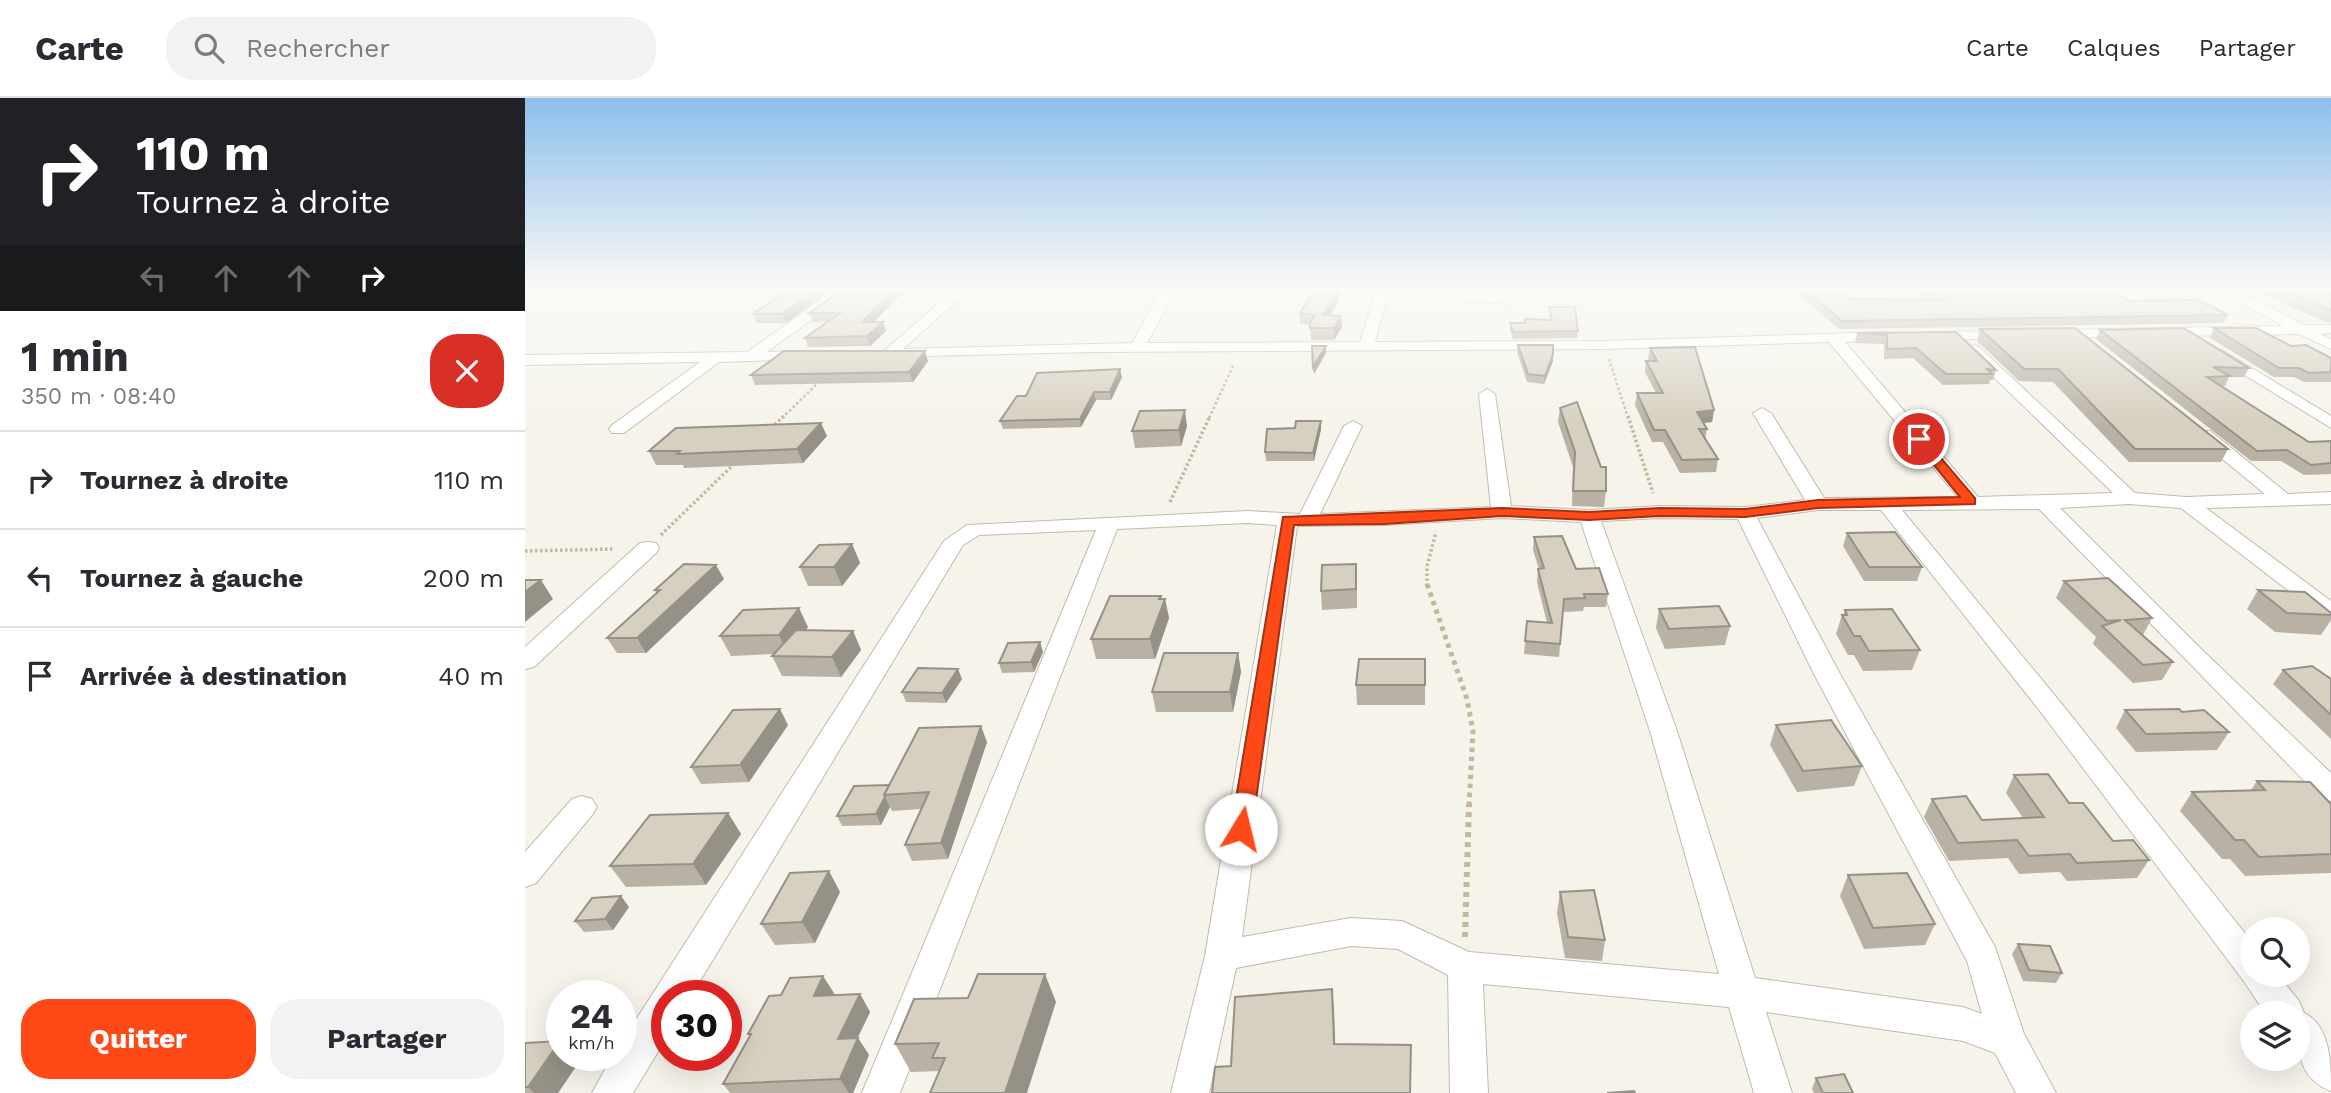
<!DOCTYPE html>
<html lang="fr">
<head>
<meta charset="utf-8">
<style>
  body { margin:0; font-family:"Work Sans",sans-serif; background:#f2f2f3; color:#2b2b33; height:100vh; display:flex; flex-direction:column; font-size:26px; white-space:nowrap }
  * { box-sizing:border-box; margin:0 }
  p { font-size:23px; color:#7c7c81 }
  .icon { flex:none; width:38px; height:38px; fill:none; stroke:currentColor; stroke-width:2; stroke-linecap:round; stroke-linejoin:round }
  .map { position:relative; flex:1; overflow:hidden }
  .details { display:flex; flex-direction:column; background:#fff; width:525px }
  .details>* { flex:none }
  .top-card { background:#202124; color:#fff; overflow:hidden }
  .buttons { position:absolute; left:1715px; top:819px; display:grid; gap:14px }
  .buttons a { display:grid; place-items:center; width:70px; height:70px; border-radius:50%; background:#fff; box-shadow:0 7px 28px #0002; font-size:35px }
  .speed { position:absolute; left:21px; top:882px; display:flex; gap:14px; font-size:35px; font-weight:700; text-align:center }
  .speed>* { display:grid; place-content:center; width:91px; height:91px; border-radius:50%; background:#fff; box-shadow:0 7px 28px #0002; line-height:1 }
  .speed small { font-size:18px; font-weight:400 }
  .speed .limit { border:10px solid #d22; background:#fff; color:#111 }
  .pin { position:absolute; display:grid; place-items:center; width:60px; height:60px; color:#fff; margin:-30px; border:4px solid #fff; border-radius:50%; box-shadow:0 2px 7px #0007 }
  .me { position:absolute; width:77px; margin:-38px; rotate:9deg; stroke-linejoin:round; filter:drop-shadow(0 0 5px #0008) }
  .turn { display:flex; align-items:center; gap:24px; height:147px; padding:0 21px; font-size:32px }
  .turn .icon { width:91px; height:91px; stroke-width:2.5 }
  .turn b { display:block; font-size:49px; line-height:60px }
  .lanes { display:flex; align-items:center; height:66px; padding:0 21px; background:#0003; justify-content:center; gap:35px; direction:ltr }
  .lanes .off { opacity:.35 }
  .round { display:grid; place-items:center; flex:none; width:74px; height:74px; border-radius:28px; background:#f2f2f3 }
  .head { display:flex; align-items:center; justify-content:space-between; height:119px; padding:0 21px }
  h1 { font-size:42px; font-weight:700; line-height:52px }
  .action { display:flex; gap:14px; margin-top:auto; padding:14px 21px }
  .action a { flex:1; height:80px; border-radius:28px; background:#ff4a18; color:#fff; font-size:28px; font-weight:700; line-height:80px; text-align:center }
  .action a+a { background:#f2f2f3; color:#2b2b33 }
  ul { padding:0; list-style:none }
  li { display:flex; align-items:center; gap:21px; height:98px; padding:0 21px; border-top:2px solid #e1e1e2 }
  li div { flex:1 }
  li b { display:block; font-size:26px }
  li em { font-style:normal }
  header { display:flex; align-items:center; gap:42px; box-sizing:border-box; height:98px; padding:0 35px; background:#fff; border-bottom:2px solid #e1e1e2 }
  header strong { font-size:33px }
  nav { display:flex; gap:38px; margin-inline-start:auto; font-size:24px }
  .search { width:490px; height:63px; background:#f2f2f3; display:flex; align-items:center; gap:18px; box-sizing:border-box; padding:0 24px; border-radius:28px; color:#7c7c81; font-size:26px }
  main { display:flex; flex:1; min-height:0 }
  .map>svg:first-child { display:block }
</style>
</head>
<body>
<header>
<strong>Carte</strong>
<div class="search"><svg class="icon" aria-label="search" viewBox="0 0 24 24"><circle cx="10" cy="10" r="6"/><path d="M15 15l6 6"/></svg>Rechercher</div>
<nav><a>Carte</a><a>Calques</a><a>Partager</a></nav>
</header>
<main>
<section class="details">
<div class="top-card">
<div class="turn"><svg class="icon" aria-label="right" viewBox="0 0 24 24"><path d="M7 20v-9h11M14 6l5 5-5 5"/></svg><div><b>110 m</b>Tournez à droite</div></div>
<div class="lanes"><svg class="icon off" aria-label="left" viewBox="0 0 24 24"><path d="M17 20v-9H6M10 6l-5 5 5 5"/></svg><svg class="icon off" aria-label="ahead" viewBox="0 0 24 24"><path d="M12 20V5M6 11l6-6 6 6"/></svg><svg class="icon off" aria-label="ahead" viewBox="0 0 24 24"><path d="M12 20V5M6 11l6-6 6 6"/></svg><svg class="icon" aria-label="right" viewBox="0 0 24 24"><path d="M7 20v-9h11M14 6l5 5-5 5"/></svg></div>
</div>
<div class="head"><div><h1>1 min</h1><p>350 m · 08:40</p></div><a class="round" style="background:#d93025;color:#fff"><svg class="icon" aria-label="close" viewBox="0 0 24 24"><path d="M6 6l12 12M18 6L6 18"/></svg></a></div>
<ul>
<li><svg class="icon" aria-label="right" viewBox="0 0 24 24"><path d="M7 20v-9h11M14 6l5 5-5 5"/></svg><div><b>Tournez à droite</b></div><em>110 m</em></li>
<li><svg class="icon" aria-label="left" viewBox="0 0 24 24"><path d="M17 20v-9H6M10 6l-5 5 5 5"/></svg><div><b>Tournez à gauche</b></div><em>200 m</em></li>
<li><svg class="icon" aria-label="arrive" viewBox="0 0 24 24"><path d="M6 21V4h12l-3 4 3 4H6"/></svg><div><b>Arrivée à destination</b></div><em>40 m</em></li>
</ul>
<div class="action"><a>Quitter</a><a>Partager</a></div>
</section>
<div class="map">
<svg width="1806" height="995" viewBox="0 0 1806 995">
  <rect width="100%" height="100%" fill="#f5f3ea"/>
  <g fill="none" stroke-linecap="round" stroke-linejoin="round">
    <defs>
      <g id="street">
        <polygon points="314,190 330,190 242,254 281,253 286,255 289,258 286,261 194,264 99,335 87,335 84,331 87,327 175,264 0,267 0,257 222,254"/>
        <path d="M431,190H446L378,251L607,245L638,190H652L622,245L835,244L851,193L848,190H898L984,198L991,202L984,206L863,195L850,244L1079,243L1362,234L1369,238L1367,241L1320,244L1453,399L1588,395L1444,255L1441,252L1449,247L1454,249L1610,395L1661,399L1740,396L1673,341L1670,337L1673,333H1685L1763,396L1806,394V406L1681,410L1806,503V521L1798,519L1656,410L1604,406L1535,410L1674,549L1806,675V703L1796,700L1514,411L1377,412L1536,605L1727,844V877H1753L1774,903L1779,915C1806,928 1806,966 1806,993C1770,979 1773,948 1773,915H1740L1718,882L1518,617L1356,412H1293L1232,420L1315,576L1470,849L1499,936L1531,995H1491L1470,955L1438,943L1241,914L1267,995H1229L1204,909L958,886L963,995H925L923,877L873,851L826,848L711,870L684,995H646L680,858L752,427L723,425L592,431L375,995H337L571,432L454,437L438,447L166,898H142V939L108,995H67L88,957H96V945L419,443L442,427L723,413L775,416L819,328L828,323L837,328L795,416L966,409L954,296L962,291L970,296L986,408L1064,412L1135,408L1220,409L1280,402L1228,315L1237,310L1246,315L1299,400L1433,399L1304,244L1079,251L569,254L359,259L356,256L359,253ZM977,420L1056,424L1125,633L1194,876L944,854L877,823L826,820L717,839L772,428L860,427ZM1135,420L1213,421L1289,576L1442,863L1457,916L1438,909L1230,880L1152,633L1076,423Z"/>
        <polygon points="1691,190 1708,190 1779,227 1806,227 1806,235 1795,236 1806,241 1806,251 1774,236 1526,240 1519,236 1526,232 1758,228"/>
        <polygon points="1484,233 1491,237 1489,240 1407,242 1400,238 1407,234"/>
        <polygon points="1697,252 1806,318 1806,330 1692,260 1689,257 1692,254"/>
        <polygon points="123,444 131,445 134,450 131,455 9,569 0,571 0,549 115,445"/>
        <polygon points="57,698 67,701 72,709 67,717 11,785 0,789 0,754 47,701"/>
      </g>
    </defs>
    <use href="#street" stroke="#c1bbac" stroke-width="2"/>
    <g stroke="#c3b89d" stroke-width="2.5" stroke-dasharray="2.5 2.5" stroke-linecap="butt">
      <polyline points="1084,261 1103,320"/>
      <polyline points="257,320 295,283"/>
      <polyline points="684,320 709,266"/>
    </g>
    <g stroke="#c3b89d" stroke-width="3.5" stroke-dasharray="2.5 2.5" stroke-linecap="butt">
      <polyline points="1103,318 1128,395"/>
      <polyline points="246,330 259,318"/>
      <polyline points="645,404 685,318"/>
      <polyline points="136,437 210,365"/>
      <polyline points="0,453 90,451"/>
      <polyline points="902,488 902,468 911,434"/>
    </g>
    <polyline stroke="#c3b89d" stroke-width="5" stroke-dasharray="4.5 4.5" stroke-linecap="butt" points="902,486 942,601 948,633 944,708"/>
    <polyline stroke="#c3b89d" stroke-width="6" stroke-dasharray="5 5" stroke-linecap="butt" points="940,839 944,706"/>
    <use href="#street" fill="#fff" fill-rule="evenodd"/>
  </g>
  <g fill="#b9b2a4">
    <polygon points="266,190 309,190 261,225 232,225 228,216"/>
    <polygon points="320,190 382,190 349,224 361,233 345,248 283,249 280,240 302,224 288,224 284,215"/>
    <polygon points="1266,190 1311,190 1326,201 1402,202 1384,190 1582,190 1604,203 1703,217 1699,225 1314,231"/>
    <polygon points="1724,190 1806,190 1806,224 1800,224"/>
    <polygon points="815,201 805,218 817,229 809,242 786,242 785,227 775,226 775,215"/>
    <polygon points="1024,209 1053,233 1052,240 988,241 985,232 985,225 1025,222"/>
    <polygon points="1689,230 1766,248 1806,260 1806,284 1779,284 1769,279 1749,279 1685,240"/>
    <polygon points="1455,231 1703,351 1696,364 1604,364 1528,284 1494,283 1452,243"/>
    <polygon points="1575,232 1724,270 1719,279 1704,279 1700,288 1696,288 1784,344 1806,343 1806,376 1779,377 1756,363 1726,363 1571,241"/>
    <polygon points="1431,234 1471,272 1468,282 1465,282 1464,286 1418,287 1388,260 1359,261 1359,246 1330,245 1332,235"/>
    <polygon points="993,247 1028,263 1019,286 1002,284 992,254"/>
    <polygon points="1125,250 1189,312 1187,324 1178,325 1182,331 1180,341 1193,361 1191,374 1155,375 1138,344 1127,344 1110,307 1112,295 1131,295 1120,274 1121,263 1125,263 1123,261"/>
    <polygon points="403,263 388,284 230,287 226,277"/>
    <polygon points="597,279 586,302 571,302 556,329 478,331 475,323 501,298"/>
    <polygon points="1035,310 1081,393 1079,409 1047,408 1048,369 1033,324"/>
    <polygon points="796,323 796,331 789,363 741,363 740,354 770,330"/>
    <polygon points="662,328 656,348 610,350 607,333"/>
    <polygon points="302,338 278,365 159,370 158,367 131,367 124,353"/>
    <polygon points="1322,435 1397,469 1392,483 1339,483 1318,448"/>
    <polygon points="1009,439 1083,496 1081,509 1059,509 1058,513 1038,514 1034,559 999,556 1002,523 1022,525 1012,484 1013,471 1014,471 1008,452"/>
    <polygon points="327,446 335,465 317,488 283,488 275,469"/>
    <polygon points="199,481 121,555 92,555 82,540 131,495 130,492"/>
    <polygon points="1539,483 1627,520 1618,537 1648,564 1637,582 1608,585 1568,546 1571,539 1531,500"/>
    <polygon points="832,485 832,510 797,512 796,493"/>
    <polygon points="1733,492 1806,515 1806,522 1796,537 1750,534 1722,511"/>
    <polygon points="636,501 640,501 644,520 630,561 571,561 566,541"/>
    <polygon points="1134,511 1205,528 1200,547 1140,551 1131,530"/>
    <polygon points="1320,512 1395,552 1387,572 1338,573 1329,557 1323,557 1311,536 1317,517 1318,517"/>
    <polygon points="283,529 281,532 328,533 336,552 316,579 257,578 247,558 249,556 206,558 195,538"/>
    <polygon points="518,554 509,574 477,575 474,565"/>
    <polygon points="713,555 716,574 708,614 631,614 627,594"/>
    <polygon points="900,561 900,607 832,607 831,587"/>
    <polygon points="1758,572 1806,581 1806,641 1748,586"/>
    <polygon points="437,581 421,605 381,604 377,594"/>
    <polygon points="1600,612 1657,614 1704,634 1692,652 1611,654 1591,630"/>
    <polygon points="263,627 224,684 176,686 166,669"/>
    <polygon points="1251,627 1337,668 1329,688 1272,694 1245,647"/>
    <polygon points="462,644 423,761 387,763 380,747 396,711 367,713 365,709 356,727 317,728 312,718 364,687"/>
    <polygon points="1489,677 1544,705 1588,743 1624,762 1612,780 1542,783 1535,774 1494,776 1483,760 1424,763 1399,719 1407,701 1457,722 1498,720 1481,695"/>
    <polygon points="1732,683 1806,706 1806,775 1720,778 1705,761 1697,761 1655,713 1667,694 1726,692"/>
    <polygon points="203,715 216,736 181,787 101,789 85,768"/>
    <polygon points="1323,777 1410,826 1400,847 1339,851 1315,798"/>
    <polygon points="315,794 290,845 250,847 236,826"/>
    <polygon points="1035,794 1080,842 1077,863 1040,860 1032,815"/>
    <polygon points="104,809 88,832 59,834 50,823"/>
    <polygon points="1493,846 1537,875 1531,885 1498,883 1487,856"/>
    <polygon points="309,895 308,897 335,896 345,914 332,940 333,940 344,957 328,995 205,995 198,986 225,939 223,936"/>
    <polygon points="531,904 414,973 386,974 370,946"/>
    <polygon points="35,943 37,946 37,957 54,964 33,995 0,995 0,945"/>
    <polygon points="1291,980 1328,995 1289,995 1287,991"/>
  </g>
  <g fill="#969186">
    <polygon points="294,190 309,190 261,225 257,216"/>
    <polygon points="371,190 382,190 340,233 337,224"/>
    <polygon points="815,191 815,201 798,228 798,217"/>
    <polygon points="816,218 817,229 809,242 809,230"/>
    <polygon points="358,224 361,233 345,248 342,238"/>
    <polygon points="801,248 801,255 789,276 788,269"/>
    <polygon points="400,253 403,263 388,284 384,274"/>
    <polygon points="1028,256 1028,263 1019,286 1020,278"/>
    <polygon points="595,271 597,279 586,302 585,294"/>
    <polygon points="569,294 571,302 556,329 555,321"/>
    <polygon points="660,312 662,328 656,348 654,332"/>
    <polygon points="1189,312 1187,324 1169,326 1172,314"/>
    <polygon points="796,323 796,331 789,363 788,355"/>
    <polygon points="296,325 302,338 278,365 272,351"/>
    <polygon points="327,446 335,465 317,488 309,469"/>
    <polygon points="191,467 199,481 121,555 112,540"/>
    <polygon points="16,482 28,501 0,524 0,494"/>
    <polygon points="636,498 638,508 640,501 644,520 630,561 625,541 634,501"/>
    <polygon points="274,510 283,529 263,556 254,537"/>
    <polygon points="328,533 336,552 316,579 307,559"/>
    <polygon points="515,544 518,554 509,574 506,564"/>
    <polygon points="713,555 716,574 708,614 705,594"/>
    <polygon points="433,571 437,581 421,605 417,595"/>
    <polygon points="255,611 263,627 224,684 215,667"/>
    <polygon points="456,628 462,644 423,761 416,745"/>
    <polygon points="360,699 365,709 356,727 351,716"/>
    <polygon points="203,715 216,736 181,787 168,766"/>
    <polygon points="304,773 315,794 290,845 277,824"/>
    <polygon points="96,798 104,809 88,832 80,821"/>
    <polygon points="520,876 531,904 502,995 480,995"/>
    <polygon points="298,878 309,895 300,915 289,898"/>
    <polygon points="807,891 809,911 811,967 809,946"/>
    <polygon points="335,896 345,914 324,958 313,941"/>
    <polygon points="333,940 344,957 328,995 324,995 315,981"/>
    <polygon points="35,943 37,946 37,957 48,957 54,964 33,995 9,995 3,989"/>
  </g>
  <g fill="#d7cfbf" stroke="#969186" stroke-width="2">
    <polygon points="266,190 294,190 257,216 228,216"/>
    <polygon points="320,190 371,190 337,224 358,224 342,238 280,240 315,215 284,215"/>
    <polygon points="791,190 815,191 798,217 816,218 809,230 785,230 785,225 790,217 775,215"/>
    <polygon points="1278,190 1311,190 1326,201 1419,202 1400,190 1582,190 1604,203 1673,202 1703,217 1317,223"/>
    <polygon points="1754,190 1806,190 1806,212"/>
    <polygon points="1024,209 1050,209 1053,233 988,234 985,225 1000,225 1000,221 1027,222"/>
    <polygon points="1550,230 1703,351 1610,351 1533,271 1499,271 1455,231"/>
    <polygon points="1659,230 1724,270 1688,269 1705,278 1682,279 1784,344 1806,343 1806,365 1786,367 1762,352 1732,353 1575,232"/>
    <polygon points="1689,230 1731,230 1766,248 1781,247 1806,260 1806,274 1784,275 1774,270 1754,270"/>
    <polygon points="1431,234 1471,272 1462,271 1467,276 1421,276 1391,250 1362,251 1362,237 1332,235"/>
    <polygon points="993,247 1028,247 1028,256 1020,278 1003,276"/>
    <polygon points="787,248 801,248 788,269"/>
    <polygon points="1170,249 1189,312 1172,314 1182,331 1174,331 1193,361 1157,362 1140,332 1129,332 1112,295 1138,295 1121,263 1132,263 1125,250"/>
    <polygon points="259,253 400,253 384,274 226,277"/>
    <polygon points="595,271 585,294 569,294 555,321 475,323 492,298 501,298 512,275"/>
    <polygon points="1052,304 1076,369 1081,369 1081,393 1048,393 1050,354 1035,310"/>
    <polygon points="660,312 654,332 607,333 615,313"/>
    <polygon points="771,323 796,323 788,355 740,354 742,331 770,330"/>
    <polygon points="296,325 272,351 152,356 155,353 124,353 151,330"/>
    <polygon points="1370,434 1397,469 1344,469 1322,435"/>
    <polygon points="1037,438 1051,471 1074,470 1083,496 1059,496 1060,500 1039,501 1035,546 1000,543 1002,523 1027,525 1013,471 1019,470 1009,439"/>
    <polygon points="327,446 309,469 275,469 294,447"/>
    <polygon points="159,466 191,467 112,540 82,540 135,492 130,492"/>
    <polygon points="831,466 831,491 796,493 797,467"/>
    <polygon points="1583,480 1627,520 1600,522 1648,564 1618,567 1577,528 1596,522 1582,523 1539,483"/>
    <polygon points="0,482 16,482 0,494"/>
    <polygon points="1733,492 1780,494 1806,515 1806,517 1762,515"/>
    <polygon points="585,498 636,498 634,501 640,501 625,541 566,541"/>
    <polygon points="1194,508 1205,528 1144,531 1134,511"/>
    <polygon points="274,510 254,537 195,538 218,512"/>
    <polygon points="1367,511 1395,552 1344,553 1335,538 1329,538 1317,517 1322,517 1320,512"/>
    <polygon points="271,532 328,533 307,559 247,558"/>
    <polygon points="515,544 506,564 474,565 483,545"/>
    <polygon points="639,555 713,555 705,594 627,594"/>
    <polygon points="834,561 900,561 900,587 831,587"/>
    <polygon points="1787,568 1806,581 1806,617 1758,572"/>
    <polygon points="393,570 433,571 417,595 377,594"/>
    <polygon points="255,611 215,667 166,669 208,612"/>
    <polygon points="1654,611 1657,614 1679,612 1704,634 1621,636 1600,612"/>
    <polygon points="1306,622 1337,668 1278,673 1251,627"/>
    <polygon points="456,628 416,745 380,747 404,694 359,697 394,630"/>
    <polygon points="1523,676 1544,705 1558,705 1588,743 1608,742 1624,762 1552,765 1545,756 1504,758 1492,742 1433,745 1407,701 1441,698 1457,722 1519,719 1489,677"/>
    <polygon points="1732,683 1785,684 1806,706 1806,756 1734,759 1719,742 1710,742 1667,694 1740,692"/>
    <polygon points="364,687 359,697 360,699 351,716 312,718 329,688"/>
    <polygon points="203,715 168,766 85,768 125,717"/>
    <polygon points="304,773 277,824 236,826 265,775"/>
    <polygon points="1382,775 1410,826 1348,830 1323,777"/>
    <polygon points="1069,792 1080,842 1043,839 1035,794"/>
    <polygon points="96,798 80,821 50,823 67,800"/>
    <polygon points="1493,846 1525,848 1537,875 1504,872"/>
    <polygon points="453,876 520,876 480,995 405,995 420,960 407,960 414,945 370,946 389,901 443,900"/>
    <polygon points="298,878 289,898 335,896 313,941 333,940 315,981 198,986 226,936 223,936 244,898 256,897 265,880"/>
    <polygon points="807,891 809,946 886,947 885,995 687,995 690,969 706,968 710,899"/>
    <polygon points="35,943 3,989 0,989 0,945"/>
    <polygon points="1319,976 1328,995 1298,995 1291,980"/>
    <polygon points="1109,993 1110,995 1082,995"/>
  </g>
  <linearGradient id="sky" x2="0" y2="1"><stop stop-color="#8dbeec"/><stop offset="0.58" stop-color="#fafaf6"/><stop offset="1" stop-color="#fafaf6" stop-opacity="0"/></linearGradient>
  <rect width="1806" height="329" fill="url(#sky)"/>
  <polygon fill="#ff4a18" stroke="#a63010" stroke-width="2" points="1394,338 1398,339 1450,400 1450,406 1293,410 1220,419 1135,418 1064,422 977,418 860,426 769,427 727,731 724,737 716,739 709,737 706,731 758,419 977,410 1064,414 1135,410 1220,411 1293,402 1435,399 1388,341"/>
</svg>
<div class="buttons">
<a><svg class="icon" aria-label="search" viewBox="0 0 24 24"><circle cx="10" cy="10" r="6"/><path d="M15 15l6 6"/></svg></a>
<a><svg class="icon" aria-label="layers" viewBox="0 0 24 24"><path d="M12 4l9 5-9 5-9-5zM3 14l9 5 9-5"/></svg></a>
</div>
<div class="speed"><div>24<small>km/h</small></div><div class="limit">30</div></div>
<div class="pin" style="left:1394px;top:341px;background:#d93025"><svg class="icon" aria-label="arrive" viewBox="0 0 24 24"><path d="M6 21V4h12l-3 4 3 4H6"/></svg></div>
<svg class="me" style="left:716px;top:731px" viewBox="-20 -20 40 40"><circle r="19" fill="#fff"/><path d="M0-13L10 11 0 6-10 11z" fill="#ff4a18"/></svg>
</div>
</main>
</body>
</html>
